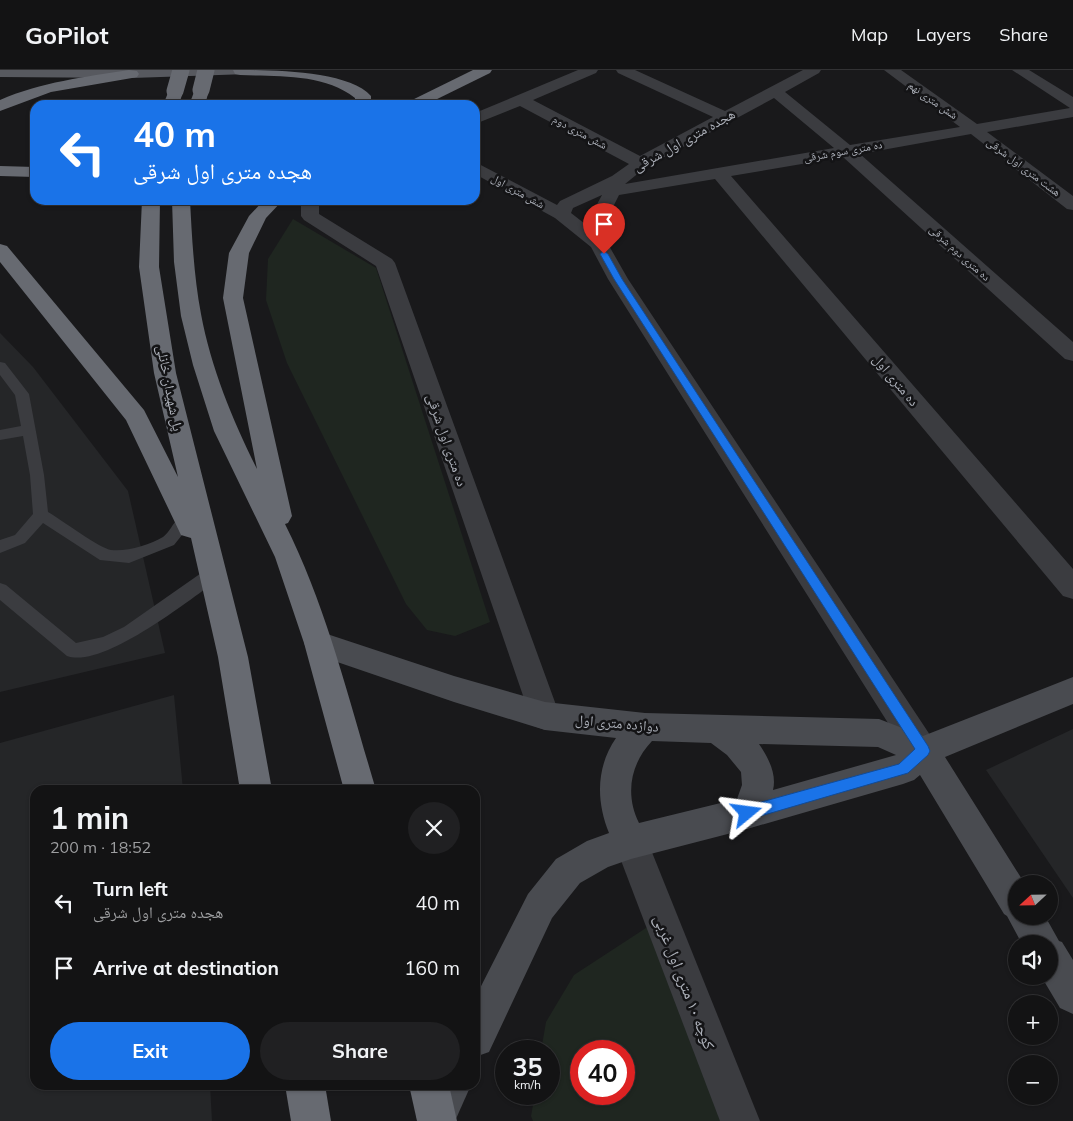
<!DOCTYPE html>
<html lang="en">
<head>
<meta charset="utf-8">
<style>
  body { margin:0; font-family:Mulish,"Noto Naskh Arabic",sans-serif; background:#202022; color:#f1f3f6; height:100vh; display:flex; flex-direction:column; font-size:19px; white-space:nowrap }
  * { box-sizing:border-box; margin:0 }
  p { font-size:16px; color:#9d9ea0 }
  .icon { flex:none; width:28px; height:28px; fill:none; stroke:currentColor; stroke-width:2; stroke-linecap:round; stroke-linejoin:round }
  .map { position:relative; flex:1; overflow:hidden }
  .drawer { position:absolute; left:30px; top:715px; width:450px; height:305px; display:flex; flex-direction:column; background:#131314; border-radius:15px; box-shadow:0 1px 4px #0004,0 0 0 1px #323234 }
  .drawer>* { flex:none }
  .banner { position:absolute; left:30px; top:30px; width:450px; height:105px; border-radius:15px; box-shadow:0 1px 4px #0004,0 0 0 1px #323234; background:#1a73e8; color:#fff; overflow:hidden }
  .needle { width:32px; rotate:248deg }
  .controls { position:absolute; left:1008px; top:805px; display:grid; gap:10px }
  .controls a { display:grid; place-items:center; width:50px; height:50px; border-radius:50%; background:#131314; box-shadow:0 1px 4px #0004,0 0 0 1px #323234; font-size:25px }
  .speed { position:absolute; left:495px; top:970px; display:flex; gap:10px; font-size:25px; font-weight:700; text-align:center }
  .speed>* { display:grid; place-content:center; width:65px; height:65px; border-radius:50%; background:#131314; box-shadow:0 1px 4px #0004,0 0 0 1px #323234; line-height:1 }
  .speed small { font-size:12px; font-weight:400 }
  .speed .limit { border:8px solid #d22; background:#fff; color:#111 }
  .pin { position:absolute; display:grid; place-items:center; width:42px; height:42px; color:#fff; margin:-51px -21px; border-radius:50% 50% 50% 0; rotate:-45deg; box-shadow:0 0 5px #0007 }
  .pin .icon { rotate:45deg }
  .me { position:absolute; width:55px; margin:-28px; rotate:74deg; stroke-linejoin:round; filter:drop-shadow(0 0 4px #0008) }
  .turn { display:flex; align-items:center; gap:18px; height:105px; padding:0 20px; font-size:22px }
  .turn .icon { width:65px; height:65px; stroke-width:2.5 }
  .turn b { display:block; font-size:35px; line-height:42px }
  .round { display:grid; place-items:center; flex:none; width:52px; height:52px; border-radius:26px; background:#202022 }
  .summary { display:flex; align-items:center; justify-content:space-between; height:85px; padding:0 20px }
  h1 { font-size:30px; font-weight:700; line-height:38px }
  .action { display:flex; gap:10px; margin-top:auto; padding:10px 20px }
  .action a { flex:1; height:58px; border-radius:30px; background:#1a73e8; color:#fff; font-size:20px; font-weight:700; line-height:58px; text-align:center }
  .action a+a { background:#202022; color:#f1f3f6 }
  ul { padding:0; list-style:none }
  li { display:flex; align-items:center; gap:15px; height:65px; padding:0 20px }
  li div { flex:1 }
  li b { display:block; font-size:19px }
  li em { font-style:normal }
  header { display:flex; align-items:center; gap:30px; box-sizing:border-box; height:70px; padding:0 25px; background:#131314; border-bottom:1px solid #323234 }
  header strong { font-size:24px }
  nav { display:flex; gap:28px; margin-inline-start:auto; font-size:18px }
  .map>svg:first-child { display:block }
</style>
</head>
<body>
<header>
<strong>GoPilot</strong>
<nav><a>Map</a><a>Layers</a><a>Share</a></nav>
</header>
<div class="map">
<svg width="1073" height="1051" viewBox="0 0 1073 1051">
  <rect width="100%" height="100%" fill="#19191b"/>
  <g fill="#252628">
    <polygon points="0,263 33,297 128,421 165,583 0,622"/>
    <polygon points="174,625 183,720 35,720 35,1015 210,1015 212,1051 0,1051 0,673"/>
    <polygon points="1073,659 1073,828 986,700"/>
  </g>
  <g fill="#1f2620" fill-rule="evenodd">
    <polygon points="293,149 376,198 490,552 455,566 427,560 406,534 287,293 266,230 268,189"/>
    <path d="M649,856L722,1051H533L531,1046L535,1024H549V981H541L546,952L574,905ZM581,981H624V1024H581Z"/>
  </g>
  <g fill="none" stroke-linecap="round" stroke-linejoin="round">
    <g fill="#3b3c40" fill-rule="evenodd">
      <path d="M0,292L5,293L29,324L44,405L48,442C60,449 101,479 111,480C126,482 150,475 163,467C173,460 176,441 191,446L194,450L174,475L129,493L100,490L43,453L25,473L0,483V470L15,465L33,444L30,405L23,366L0,370V360L21,356L15,325L0,305Z"/>
      <path d="M213,498L219,499L221,504L219,509C189,530 103,599 67,586L0,530V513L6,515L76,573L103,567L124,557L207,499Z"/>
    </g>
    <g fill="#3b3c40" fill-rule="evenodd">
      <path d="M578,0H598L596,3L533,30L640,86L713,47L618,3L616,0H635L725,41L803,0H821L819,3L785,22L850,75L960,57L884,0H901L977,54L1070,38L1012,0H1029L1073,27V47L987,62L1073,126V140L1067,139L971,64L860,84L1073,272V291L1065,289L843,87L731,106L1073,499V529L1063,526L715,109L619,125L607,149L608,174L628,209L934,671L939,681L934,691L923,696L912,691L608,209L591,177L555,148L475,104V92L557,135L560,131L612,106L629,94L520,36L475,54V43ZM774,28L834,78L625,114L646,97ZM602,125L589,149V157L571,143L573,138Z"/>
      <polygon points="301,130 319,130 319,144 392,189 395,193 560,646 556,656 545,660 534,656 530,646 376,196 304,150 301,146"/>
      <polygon points="631,755 643,760 760,1051 720,1051 614,772 619,760"/>
    </g>
    <g fill="#494b50" fill-rule="evenodd">
      <path d="M318,561L454,606L545,632L645,643L879,649L923,666L1073,607V634L945,687L1025,814H1016V846H1045L1059,871L1062,872L1073,890V944L1060,938L1041,906H1049V874H1022L1007,846L1004,844L920,705L914,710L903,714L747,759L631,789L608,797L580,813L552,848L489,982L475,987V928L528,824L556,789L587,771L609,763C596,731 596,697 616,668L545,660L454,632L308,582L304,573L308,564ZM652,671L711,673L727,685L741,702L742,715L737,729L639,753C625,725 630,694 652,671ZM759,674L878,677L896,685L773,720C777,704 768,687 759,674Z"/>
      <polygon points="430,1015 471,1015 455,1051 418,1051 416,1046"/>
    </g>
    <polygon fill="#57595f" fill-rule="evenodd" points="0,0 255,0 253,3 248,4 132,8 0,7"/>
    <g fill="#676a71" fill-rule="evenodd">
      <path d="M129,0L137,1L139,4L137,7L132,8L51,22L0,41V30C41,12 85,7 129,0Z"/>
      <path d="M233,0C268,0 348,0 371,26V35H355V28C323,3 279,7 240,5L235,4Z"/>
      <polygon points="473,0 492,0 490,3 425,35 405,35 408,32"/>
      <polygon points="201,15 206,17 209,20 205,35 189,35 196,17"/>
      <polygon points="175,16 180,18 183,21 179,35 163,35 170,18"/>
      <polygon points="0,96 35,97 35,107 0,106"/>
      <polygon points="142,130 160,130 159,197 176,303 248,587 272,720 240,720 218,587 191,468 181,465 126,350 0,192 0,174 7,176 144,340 178,407 154,303 139,197"/>
      <path d="M172,130H190C192,168 194,207 201,244C211,298 233,351 257,399L223,228L229,183L249,146L264,130H283L266,148L249,183L243,228L292,446L288,453L285,454C327,538 349,630 376,720H344L304,573L275,487L214,361L193,295L181,246L174,192Z"/>
      <polygon points="285,1015 325,1015 331,1051 291,1051"/>
      <polygon points="409,1015 449,1015 457,1051 417,1051"/>
    </g>
    <g stroke="#676a71" stroke-width="17">
      <polyline points="201,20 206,0"/>
      <polyline points="175,21 181,0"/>
    </g>
  </g>
  <polygon fill="#1a73e8" stroke="#114b97" points="604,181 608,184 622,209 928,676 930,681 928,685 908,703 747,750 742,748 740,743 742,738 747,736 899,694 915,679 614,209 600,184"/>
  <g text-anchor="middle" dominant-baseline="central" stroke-width="5" stroke-linejoin="round" paint-order="stroke">
    <g font-size="11" fill="#adb1ba" stroke="#141416">
      <text transform="translate(933 30) rotate(35)">شش متری نهم</text>
      <text transform="translate(580 62) rotate(28)">شش متری دوم</text>
      <text transform="translate(843 81) rotate(-10)">ده متری سوم شرقی</text>
      <text transform="translate(1024 97) rotate(37)">هشت متری اول شرقی</text>
      <text transform="translate(518 121) rotate(29)">شش متری اول</text>
      <text transform="translate(960 183) rotate(42)">ده متری دوم شرقی</text>
    </g>
    <g font-size="14" fill="#adb1ba" stroke="#141416">
      <text transform="translate(684 70) rotate(-29)">هجده متری اول شرقی</text>
      <text transform="translate(896 310) rotate(50)">ده متری اول</text>
      <text transform="translate(170 318) rotate(79)">پل شهیدان خانلی</text>
      <text transform="translate(447 370) rotate(71)">ده متری اول شرقی</text>
      <text transform="translate(617 653) rotate(5)">دوازده متری اول</text>
    </g>
    <g font-size="16" fill="#adb1ba" stroke="#141416">
      <text transform="translate(685 912) rotate(69)">کوچه ۱۰ متری اول غربی</text>
    </g>
  </g>
</svg>
<div class="controls">
<a><svg class="needle" viewBox="-14 -14 28 28"><path d="M0-13l5 13h-10z" fill="#e53935"/><path d="M0 13l5-13h-10z" fill="#9d9ea0"/></svg></a>
<a><svg class="icon" aria-label="sound" viewBox="0 0 24 24"><path d="M4 9h4l5-4v14l-5-4H4zM17 9q2 3 0 6"/></svg></a>
<a>+</a>
<a>−</a>
</div>
<div class="speed"><div>35<small>km/h</small></div><div class="limit">40</div></div>
<div class="pin" style="left:604px;top:184px;background:#d93025"><svg class="icon" aria-label="arrive" viewBox="0 0 24 24"><path d="M6 21V4h12l-3 4 3 4H6"/></svg></div>
<svg class="me" style="left:747px;top:743px" viewBox="-20 -20 40 40"><path d="M0-17L14 15 0 8-14 15z" fill="#1a73e8" stroke="#fff" stroke-width="4"/></svg>
<div class="banner">
<div class="turn"><svg class="icon" aria-label="left" viewBox="0 0 24 24"><path d="M17 20v-9H6M10 6l-5 5 5 5"/></svg><div><b>40 m</b>هجده متری اول شرقی</div></div>
</div>
<section class="drawer">
<div class="summary"><div><h1>1 min</h1><p>200 m · 18:52</p></div><a class="round"><svg class="icon" aria-label="close" viewBox="0 0 24 24"><path d="M6 6l12 12M18 6L6 18"/></svg></a></div>
<ul>
<li><svg class="icon" aria-label="left" viewBox="0 0 24 24"><path d="M17 20v-9H6M10 6l-5 5 5 5"/></svg><div><b>Turn left</b><p>هجده متری اول شرقی</p></div><em>40 m</em></li>
<li><svg class="icon" aria-label="arrive" viewBox="0 0 24 24"><path d="M6 21V4h12l-3 4 3 4H6"/></svg><div><b>Arrive at destination</b></div><em>160 m</em></li>
</ul>
<div class="action"><a>Exit</a><a>Share</a></div>
</section>
</div>
</body>
</html>
